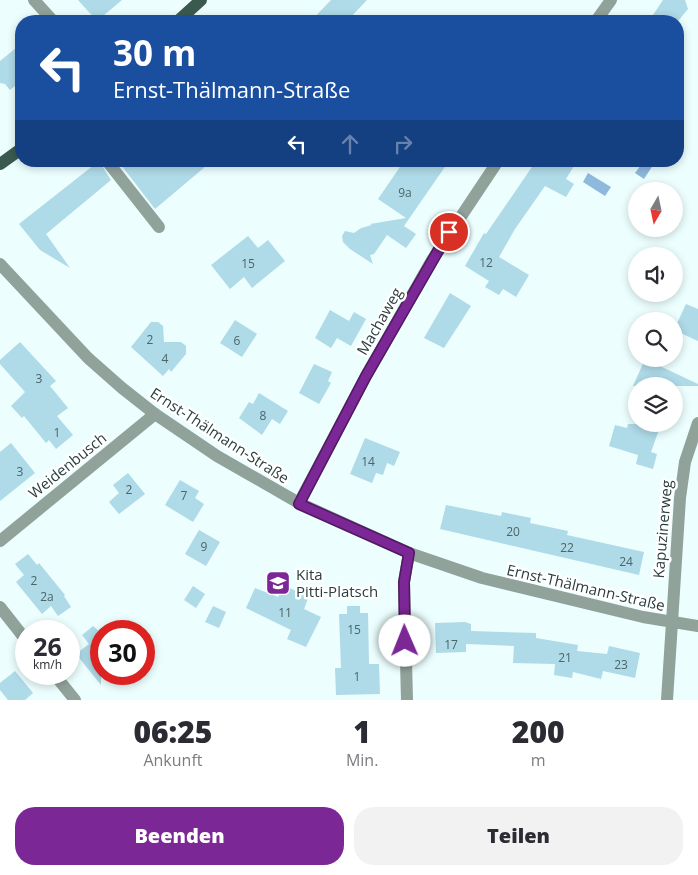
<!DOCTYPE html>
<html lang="de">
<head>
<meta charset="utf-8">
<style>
  body { margin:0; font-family:"Open Sans",sans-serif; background:#f2f2f3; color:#2b2b33; height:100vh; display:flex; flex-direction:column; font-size:19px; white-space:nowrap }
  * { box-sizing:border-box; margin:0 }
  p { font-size:16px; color:#7c7c81 }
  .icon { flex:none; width:28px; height:28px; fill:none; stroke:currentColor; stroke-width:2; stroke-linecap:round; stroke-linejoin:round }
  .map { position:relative; height:700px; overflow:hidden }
  .sheet { display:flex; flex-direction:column; background:#fff; flex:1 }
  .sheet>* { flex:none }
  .banner { position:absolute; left:15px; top:15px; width:669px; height:152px; border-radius:20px; box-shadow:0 2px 8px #0003; background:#1a4fa0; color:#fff; overflow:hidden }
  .needle { width:32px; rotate:189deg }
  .controls { position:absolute; left:628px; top:182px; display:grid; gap:10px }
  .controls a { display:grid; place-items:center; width:55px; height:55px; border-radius:50%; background:#fff; box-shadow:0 2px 8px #0003; font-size:25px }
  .speed { position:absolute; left:15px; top:620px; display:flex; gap:10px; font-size:25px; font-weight:700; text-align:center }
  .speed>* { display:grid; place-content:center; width:65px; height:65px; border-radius:50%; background:#fff; box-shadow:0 2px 8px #0003; line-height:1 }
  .speed small { font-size:12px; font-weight:400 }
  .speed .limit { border:8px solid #d22; background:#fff; color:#111 }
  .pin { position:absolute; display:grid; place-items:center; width:42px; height:42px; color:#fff; margin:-21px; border:2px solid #fff; border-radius:50%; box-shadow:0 1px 5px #0007 }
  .me { position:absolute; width:55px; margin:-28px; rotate:359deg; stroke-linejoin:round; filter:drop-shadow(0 0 4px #0008) }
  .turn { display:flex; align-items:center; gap:18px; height:105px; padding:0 15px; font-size:22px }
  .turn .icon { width:65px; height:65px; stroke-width:2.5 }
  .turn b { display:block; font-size:35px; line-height:42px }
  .lanes { display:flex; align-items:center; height:48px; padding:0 15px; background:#0003; justify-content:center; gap:25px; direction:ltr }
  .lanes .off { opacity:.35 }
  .eta { display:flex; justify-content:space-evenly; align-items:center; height:85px; text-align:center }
  .eta b { font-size:30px; font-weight:800; line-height:35px }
  .button { display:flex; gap:10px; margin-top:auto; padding:10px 15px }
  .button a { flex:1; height:58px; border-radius:20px; background:#7c2796; color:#fff; font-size:20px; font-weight:800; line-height:58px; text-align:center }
  .button a+a { background:#f2f2f3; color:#2b2b33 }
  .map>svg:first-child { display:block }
</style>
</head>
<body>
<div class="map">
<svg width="698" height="700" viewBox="0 0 698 700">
  <rect width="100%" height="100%" fill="#ecfefe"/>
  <g fill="#8eb9dd">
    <polygon points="644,161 655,162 644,179 635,173"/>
    <polygon points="588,173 611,187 605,196 583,182"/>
  </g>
  <g fill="#afdae8">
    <polygon points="78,0 122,0 97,21"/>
    <polygon points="331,0 367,0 347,21 311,21"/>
    <polygon points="663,0 685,0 688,9 678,21 649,21"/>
    <polygon points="21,44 21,81 10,90 5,84 0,83 0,61"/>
    <polygon points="99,161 111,180 46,234 70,268 40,250 19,224"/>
    <polygon points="118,161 144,161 149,167 156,161 212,161 155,209"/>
    <polygon points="404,161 449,161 404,226 416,234 406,248 387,235 374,254 370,255 373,264 350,249 343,242 342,236 345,231 354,233 361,228 372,225 370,224 406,218 378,199"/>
    <polygon points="536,161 567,161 574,166 566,179 574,184 566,197 545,186 515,229 499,257 529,275 516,297 503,289 499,295 485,287 489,281 465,266 484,233 486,234"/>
    <polygon points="248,236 258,248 268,240 285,261 252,288 244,277 230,289 211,265"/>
    <polygon points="450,293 471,306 444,348 424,338"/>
    <polygon points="686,304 698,309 698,341 674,330"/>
    <polygon points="330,310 349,321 354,312 366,319 351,346 337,338 331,348 315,338"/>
    <polygon points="235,320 257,334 242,357 220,343"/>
    <polygon points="151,322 158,322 163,326 164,342 181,342 186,346 186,354 171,372 169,369 163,376 131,347"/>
    <polygon points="20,342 56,381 50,386 68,408 57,416 73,435 56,449 49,440 46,443 24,416 22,418 11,406 25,392 0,364 0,360"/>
    <polygon points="645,359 698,384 698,386 633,386"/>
    <polygon points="314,364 332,372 328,381 331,383 319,404 299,393"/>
    <polygon points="259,393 288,411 280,424 272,419 262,435 239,418 249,402 253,404"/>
    <polygon points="628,424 661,424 651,452 657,454 653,469 636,464 638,455 609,446 615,425 627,428"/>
    <polygon points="365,438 400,452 394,466 387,463 383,475 376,473 372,483 350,474"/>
    <polygon points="11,443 35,473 0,501 0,452"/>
    <polygon points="128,473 145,494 119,514 109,502 119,493 113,485"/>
    <polygon points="180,480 199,491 195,498 204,504 193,522 165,505"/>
    <polygon points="446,505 501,516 502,512 531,518 530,523 568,531 567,535 644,552 639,575 440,529"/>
    <polygon points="199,530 220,542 206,566 185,554"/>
    <polygon points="28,554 37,565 39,563 65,595 64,596 71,607 58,616 51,606 42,614 16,582 24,575 15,564"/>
    <polygon points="193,586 205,594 196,608 184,600"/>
    <polygon points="287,587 309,596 304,609 321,617 306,647 287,639 291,630 246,608 255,588 278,597 280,593 284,595"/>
    <polygon points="213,606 226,612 219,628 205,622"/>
    <polygon points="347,606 360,606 360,613 368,613 369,664 379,664 380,694 336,695 335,668 341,668 339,614 347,614"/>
    <polygon points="465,622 471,624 471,631 536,633 536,638 578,645 577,651 607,654 609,646 640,653 635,678 603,671 601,679 573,672 572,678 554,675 555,664 513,663 514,646 466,644 466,652 436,653 435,623"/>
    <polygon points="93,626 101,633 101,685 76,654 89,644 82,635"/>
    <polygon points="15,671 33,693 25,700 8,700 0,690 0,683"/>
  </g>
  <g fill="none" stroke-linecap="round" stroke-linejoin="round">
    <g stroke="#91a29b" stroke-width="12">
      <polyline points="34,0 53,21"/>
      <polyline points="596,21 611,0"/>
      <polyline points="107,161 159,227"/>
      <polyline points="0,264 88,358 122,388 155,414 217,456 299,503 409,553 482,578 643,617 698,626"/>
      <polyline points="299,503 366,376 432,260 498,161"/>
      <polyline points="0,541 155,414"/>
      <polyline points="0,607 26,640"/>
      <polyline points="54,674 75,700"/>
      <polyline points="407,700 404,582 409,553"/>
      <polyline points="667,700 680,498 685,462 698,423"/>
    </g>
    <g stroke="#3b5a4f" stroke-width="12">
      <polyline points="178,21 201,0"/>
      <polyline points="0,164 21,149"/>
    </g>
  </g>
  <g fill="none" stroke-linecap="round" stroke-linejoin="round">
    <defs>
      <polyline id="route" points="405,641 404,582 409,553 299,504 366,376 449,232"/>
    </defs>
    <use href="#route" stroke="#511962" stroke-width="12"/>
    <use href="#route" stroke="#7c2796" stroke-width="9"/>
  </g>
  <defs>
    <symbol id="school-square" viewBox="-11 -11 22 22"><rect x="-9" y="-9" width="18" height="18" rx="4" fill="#7c2796" stroke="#fff"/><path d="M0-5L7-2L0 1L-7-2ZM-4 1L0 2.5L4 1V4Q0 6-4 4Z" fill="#fff"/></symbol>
  </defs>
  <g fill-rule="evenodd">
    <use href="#school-square" x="264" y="569" width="28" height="28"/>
  </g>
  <g text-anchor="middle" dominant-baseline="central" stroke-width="5" stroke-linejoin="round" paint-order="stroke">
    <g font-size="12" fill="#4c6568">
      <text x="405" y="192">9a</text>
      <text x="486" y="262">12</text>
      <text x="248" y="263">15</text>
      <text x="150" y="339">2</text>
      <text x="237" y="340">6</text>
      <text x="165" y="358">4</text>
      <text x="39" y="378">3</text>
      <text x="263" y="415">8</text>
      <text x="57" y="432">1</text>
      <text x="368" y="461">14</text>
      <text x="20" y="471">3</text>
      <text x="129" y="489">2</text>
      <text x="184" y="495">7</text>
      <text x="513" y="531">20</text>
      <text x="204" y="546">9</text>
      <text x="567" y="547">22</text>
      <text x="626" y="561">24</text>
      <text x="34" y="580">2</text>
      <text x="47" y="596">2a</text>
      <text x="285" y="612">11</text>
      <text x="354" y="629">15</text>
      <text x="451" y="644">17</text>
      <text x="565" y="657">21</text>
      <text x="621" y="664">23</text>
      <text x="357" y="676">1</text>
    </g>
    <g font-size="15" fill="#2b3e3e" stroke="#fff">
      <text transform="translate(379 321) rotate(-60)">Machaweg</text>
      <text transform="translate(220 435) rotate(33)">Ernst-Thälmann-Straße</text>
      <text transform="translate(67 465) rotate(-39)">Weidenbusch</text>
      <text transform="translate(662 529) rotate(-85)">Kapuzinerweg</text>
      <text transform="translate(586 587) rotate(13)">Ernst-Thälmann-Straße</text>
    </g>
    <g font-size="15" fill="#2b3e3e" stroke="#fff" text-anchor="start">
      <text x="296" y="574">Kita<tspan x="296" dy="17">Pitti-Platsch</tspan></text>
    </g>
  </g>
</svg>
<div class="controls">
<a><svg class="needle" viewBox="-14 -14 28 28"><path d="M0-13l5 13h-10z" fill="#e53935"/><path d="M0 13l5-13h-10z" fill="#7c7c81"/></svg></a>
<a><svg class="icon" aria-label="sound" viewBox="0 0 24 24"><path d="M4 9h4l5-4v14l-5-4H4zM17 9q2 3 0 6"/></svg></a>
<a><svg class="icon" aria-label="search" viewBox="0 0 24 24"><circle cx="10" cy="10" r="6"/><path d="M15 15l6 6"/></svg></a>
<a><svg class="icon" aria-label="layers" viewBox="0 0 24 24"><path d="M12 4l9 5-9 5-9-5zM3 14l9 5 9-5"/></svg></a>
</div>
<div class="speed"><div>26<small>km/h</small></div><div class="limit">30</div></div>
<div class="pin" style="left:449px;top:232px;background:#d93025"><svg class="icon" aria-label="arrive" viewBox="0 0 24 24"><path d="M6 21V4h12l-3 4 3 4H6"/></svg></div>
<svg class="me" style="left:405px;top:641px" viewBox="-20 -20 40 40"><circle r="19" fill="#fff"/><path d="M0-13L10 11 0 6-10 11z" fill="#7c2796"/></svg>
<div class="banner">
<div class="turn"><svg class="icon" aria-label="left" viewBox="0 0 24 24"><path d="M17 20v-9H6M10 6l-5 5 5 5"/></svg><div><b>30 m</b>Ernst-Thälmann-Straße</div></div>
<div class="lanes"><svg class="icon" aria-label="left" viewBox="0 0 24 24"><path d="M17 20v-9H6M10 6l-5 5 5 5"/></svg><svg class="icon off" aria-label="ahead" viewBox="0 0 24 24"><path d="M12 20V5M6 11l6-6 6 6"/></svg><svg class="icon off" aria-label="right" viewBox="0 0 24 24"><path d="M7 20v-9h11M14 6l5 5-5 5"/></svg></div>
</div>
</div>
<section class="sheet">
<div class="eta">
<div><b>06:25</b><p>Ankunft</p></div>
<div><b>1</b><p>Min.</p></div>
<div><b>200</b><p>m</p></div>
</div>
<div class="button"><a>Beenden</a><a>Teilen</a></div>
</section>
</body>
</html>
